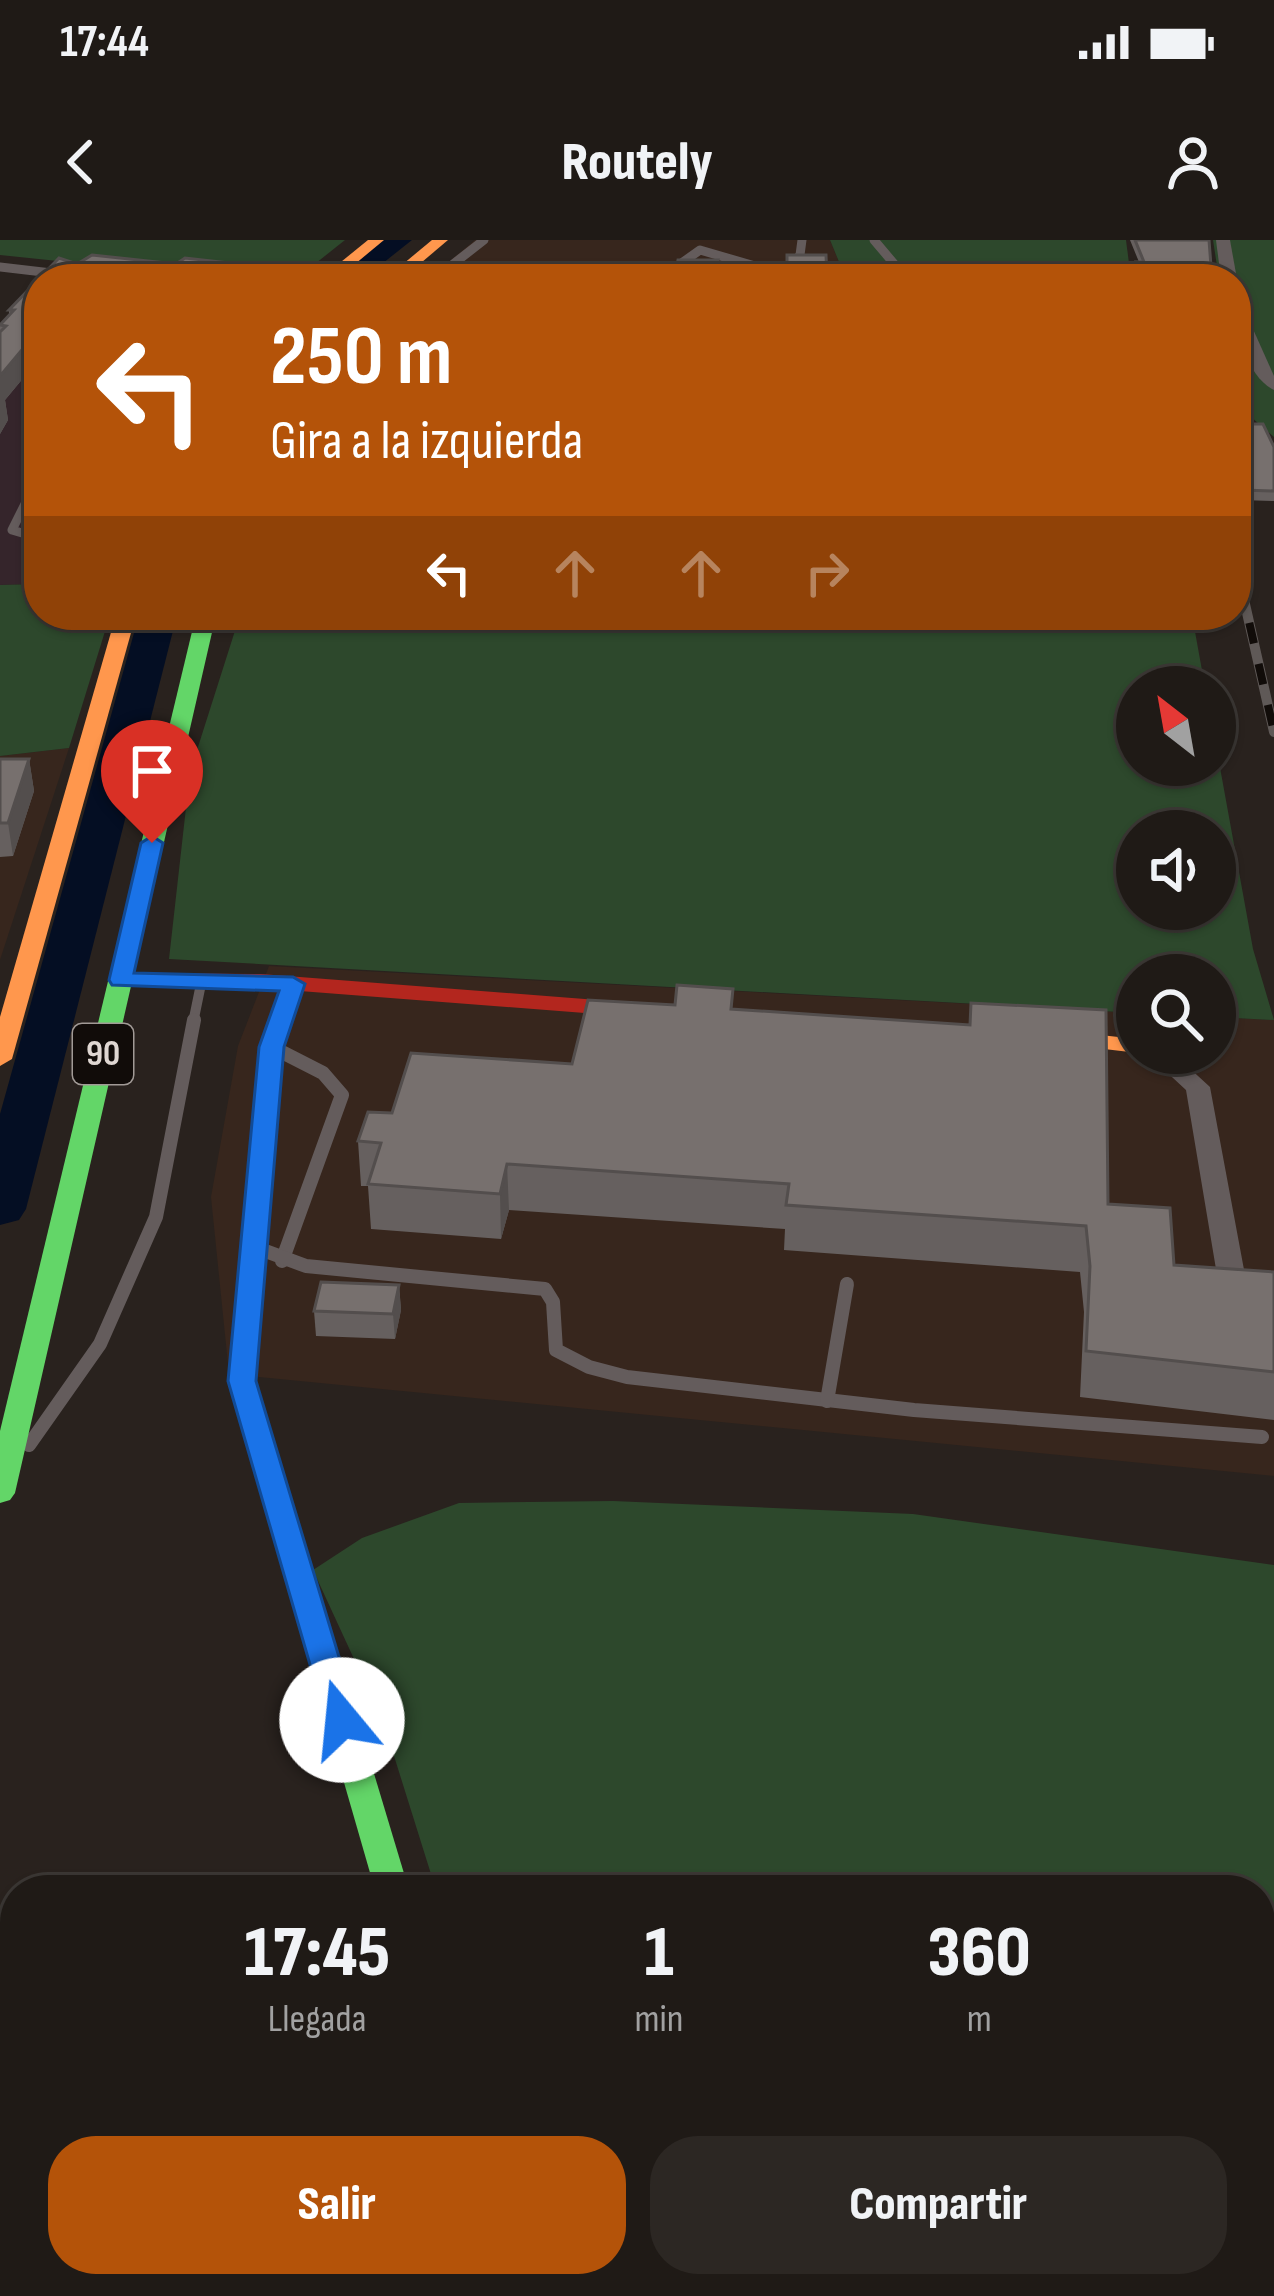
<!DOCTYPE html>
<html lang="es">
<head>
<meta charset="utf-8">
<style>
  body { margin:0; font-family:"Sofia Sans Condensed",sans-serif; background:#2c2723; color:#f1f3f6; height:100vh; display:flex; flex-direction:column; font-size:45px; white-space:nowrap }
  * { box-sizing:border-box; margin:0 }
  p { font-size:39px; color:#a1a1a1 }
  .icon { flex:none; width:66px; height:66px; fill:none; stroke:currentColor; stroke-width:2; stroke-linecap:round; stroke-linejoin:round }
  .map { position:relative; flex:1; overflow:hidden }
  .details { position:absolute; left:0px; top:1635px; width:1275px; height:423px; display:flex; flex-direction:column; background:#1f1a16; border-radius:48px 48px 0 0; box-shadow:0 3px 9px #0004,0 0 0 3px #3c3835 }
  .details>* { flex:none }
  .top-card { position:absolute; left:24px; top:24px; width:1227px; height:366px; border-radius:48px; box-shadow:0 3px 9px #0004,0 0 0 3px #3c3835; background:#b45309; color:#fff; overflow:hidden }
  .needle { width:78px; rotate:329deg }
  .buttons { position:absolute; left:1116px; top:426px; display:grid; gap:24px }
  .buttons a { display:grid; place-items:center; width:120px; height:120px; border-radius:50%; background:#1f1a16; box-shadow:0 3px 9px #0004,0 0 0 3px #3c3835; font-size:60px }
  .pin { position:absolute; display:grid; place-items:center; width:102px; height:102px; color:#fff; margin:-123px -51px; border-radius:50% 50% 50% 0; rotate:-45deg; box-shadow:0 0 12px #0007 }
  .pin .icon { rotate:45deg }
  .me { position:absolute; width:132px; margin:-66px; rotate:343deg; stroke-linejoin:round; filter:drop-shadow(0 0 9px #0008) }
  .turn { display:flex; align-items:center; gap:42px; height:252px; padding:0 48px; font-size:54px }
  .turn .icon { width:156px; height:156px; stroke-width:2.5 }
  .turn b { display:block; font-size:84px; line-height:102px }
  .lanes { display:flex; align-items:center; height:114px; padding:0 48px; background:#0003; justify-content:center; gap:60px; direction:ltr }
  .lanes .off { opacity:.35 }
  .eta { display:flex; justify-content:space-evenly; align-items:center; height:204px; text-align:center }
  .eta b { font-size:72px; font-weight:800; line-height:84px }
  .action { display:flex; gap:24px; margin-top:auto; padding:24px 48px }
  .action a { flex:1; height:138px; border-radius:48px; background:#b45309; color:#fff; font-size:48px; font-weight:800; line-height:138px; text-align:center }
  .action a+a { background:#2c2723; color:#f1f3f6 }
  .status { display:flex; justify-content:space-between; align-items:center; height:84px; padding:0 60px; background:#1f1a16; direction:ltr }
  .status svg { height:33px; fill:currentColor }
  header { display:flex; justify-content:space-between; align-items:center; height:156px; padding:0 48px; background:#1f1a16; font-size:54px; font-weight:800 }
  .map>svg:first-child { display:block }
</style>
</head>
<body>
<div class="status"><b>17:44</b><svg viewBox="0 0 49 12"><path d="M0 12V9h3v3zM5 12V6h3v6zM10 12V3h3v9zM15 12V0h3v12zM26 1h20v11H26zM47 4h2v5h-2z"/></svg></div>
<header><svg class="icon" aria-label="back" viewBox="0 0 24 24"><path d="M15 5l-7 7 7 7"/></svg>Routely<svg class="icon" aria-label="person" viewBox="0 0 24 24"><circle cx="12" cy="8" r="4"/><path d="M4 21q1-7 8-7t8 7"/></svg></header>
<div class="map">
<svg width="1274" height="2056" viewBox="0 0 1274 2056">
  <rect width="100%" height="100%" fill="#29221e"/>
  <polygon fill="#35252b" points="39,62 39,344 0,345 0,104"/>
  <g fill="#37261d">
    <polygon points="475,0 830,0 846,39 428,39"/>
    <polygon points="69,508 0,720 0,516"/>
    <polygon points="269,726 1137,773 1137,813 1215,813 1215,777 1274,780 1274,1236 229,1134 211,957 238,806"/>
  </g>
  <g fill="#2d482c" fill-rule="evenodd">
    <polygon points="0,0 345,0 296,39 231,39 0,15"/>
    <polygon points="830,0 1126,0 1131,39 846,39"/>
    <polygon points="1213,0 1274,0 1274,197 1251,177 1237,135 1236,39 1219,39"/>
    <polygon points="39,344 39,375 110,375 69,508 0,516 0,345"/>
    <path d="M240,375H1192L1205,447H1137V525H1215V500L1253,709L1274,780L1215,777V735H1137V773L169,719L190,532ZM1137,591H1215V669H1137Z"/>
    <polygon points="613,1261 913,1274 1274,1325 1274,1933 1260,1961 1260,1650 436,1650 384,1484 313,1330 362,1298 459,1263"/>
    <polygon points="558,2043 1220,2043 1214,2056 562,2056"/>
  </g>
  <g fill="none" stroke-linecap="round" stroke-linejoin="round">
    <g fill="#040e23" fill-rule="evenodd">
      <polygon points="378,0 412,0 363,39 329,39"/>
      <polygon points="139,375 177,375 26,969 19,980 0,985 0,874"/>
    </g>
    <g stroke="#645c5c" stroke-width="9">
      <polyline points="874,0 901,32 899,39"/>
      <polyline points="0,27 60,34"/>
      <polyline points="789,27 800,15 802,0"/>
      <polyline points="434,39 484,0"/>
      <polyline points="659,39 700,10 799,39"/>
      <polyline points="39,253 25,264 12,290 39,298"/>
    </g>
    <polyline stroke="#645c5c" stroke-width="10" points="193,783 202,739"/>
    <g stroke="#645c5c" stroke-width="14">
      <polyline points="276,809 323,833 342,855 282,1021"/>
      <polyline points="260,1009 306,1026 545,1049 553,1062 556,1110 589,1127 627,1137 914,1170 1262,1197"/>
      <polyline points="827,1161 847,1044"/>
      <polyline points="29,1205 100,1104 156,977 194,780"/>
    </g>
    <g fill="#645c5c" fill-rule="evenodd">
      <polygon points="1216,0 1230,0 1237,39 1236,40 1221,39"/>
      <path d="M1236,64L1244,69L1274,136V150C1247,137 1236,92 1236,64Z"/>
      <polygon points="1146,813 1173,813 1210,847 1245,1035 1241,1041 1231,1044 1217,1035 1186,850"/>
      <polygon points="487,2043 527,2043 531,2056 491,2056"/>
    </g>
    <g fill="#63d668" fill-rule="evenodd">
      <polygon points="196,375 216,375 15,1253 10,1260 0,1263 0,1191"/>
      <polygon points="344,1475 355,1478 360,1487 409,1650 375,1650 328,1487 333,1478"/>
    </g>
    <g fill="#ff974d" fill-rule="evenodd">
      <polygon points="368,0 384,0 337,39 320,39"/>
      <polygon points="432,0 448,0 402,39 385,39"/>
      <polygon points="116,375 136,375 12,819 0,826 0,777"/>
      <polygon points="293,737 305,744 284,807 256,1141 360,1487 355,1496 344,1499 333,1496 328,1487 228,1141 260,807 281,744"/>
      <polygon points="1054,790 1137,799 1138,813 1045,802 1042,797"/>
    </g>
    <polygon fill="#b3261e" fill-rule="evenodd" points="121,733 261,734 636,763 648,770 636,777 261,748 113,745 109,740 113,735"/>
    <defs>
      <polyline id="rail-far1" points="1236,326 1240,345"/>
      <polyline id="rail" points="1240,342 1274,492"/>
    </defs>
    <use href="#rail-far1" stroke="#5f5957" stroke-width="9"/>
    <use href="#rail" stroke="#5f5957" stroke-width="10"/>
    <use href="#rail-far1" stroke="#110c09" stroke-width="6" stroke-dasharray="16" stroke-linecap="butt"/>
    <use href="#rail" stroke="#110c09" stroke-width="8" stroke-dasharray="21" stroke-linecap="butt"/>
  </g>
  <g fill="#66605f">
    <polygon points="1130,0 1209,0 1212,39 1137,39 1135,31 1136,22 1139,22"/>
    <polygon points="92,15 176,24 185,18 248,25 249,39 39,39 39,119 5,160 8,180 0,194 0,85 9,75 9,70 59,18 77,24"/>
    <polygon points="1236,184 1274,207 1274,261 1240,260 1236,232"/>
    <polygon points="0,519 29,519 34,551 13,616 0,617"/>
    <polygon points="733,749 732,769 1108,964 1174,1025 1274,1032 1274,1180 1080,1157 1084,1072 1080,1032 784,1010 785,989 509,970 501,999 371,989 368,946 361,946 358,901 392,873 572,824 675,765"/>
    <polygon points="399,1045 401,1070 395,1099 316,1096 314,1071"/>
  </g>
  <g fill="#534e4d">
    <polygon points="248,25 249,39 229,39"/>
    <polygon points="36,93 39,119 5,160 8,180 0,194 0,136"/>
    <polygon points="29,519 34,551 13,616 8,583"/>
    <polygon points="507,924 509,970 501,999 500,954"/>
    <polygon points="399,1045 401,1070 395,1099 393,1074"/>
  </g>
  <g fill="#77706e" stroke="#534e4d" stroke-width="3">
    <polygon points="1135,0 1209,0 1212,39 1141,39 1136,22 1144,22"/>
    <polygon points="92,15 176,24 185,18 248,25 229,39 39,39 39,93 36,93 0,136 0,92 6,86 0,85 14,70 9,70 59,18 77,24"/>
    <polygon points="787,15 826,15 827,39 787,39"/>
    <polygon points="678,20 718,20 713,39 675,39"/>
    <polygon points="1236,184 1263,184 1274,207 1274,251 1242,250 1236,213"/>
    <polygon points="0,519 29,519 8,583 0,583"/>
    <polygon points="677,745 733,749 731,769 970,785 971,763 1106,770 1108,964 1170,968 1174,1025 1274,1032 1274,1132 1086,1111 1090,1026 1086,986 786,965 789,944 507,924 500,954 368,944 381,903 358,901 368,872 392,873 411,813 572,824 588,760 675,765"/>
    <polygon points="321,1042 399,1045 393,1074 314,1071"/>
  </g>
  <polygon fill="#1a73e8" stroke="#114b97" stroke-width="3" points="152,596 163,603 134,733 293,737 305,744 284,807 256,1141 358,1480 342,1493 326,1480 228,1141 259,807 279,751 112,745 109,740 141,603"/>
  <g text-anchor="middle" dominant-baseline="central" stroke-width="12" stroke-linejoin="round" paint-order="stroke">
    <rect fill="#110c09" stroke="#a19a96" stroke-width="3" x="73" y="784" width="60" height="60" rx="9"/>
    <g font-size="36" font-weight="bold" fill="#dfd7d2">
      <text x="103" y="814">90</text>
    </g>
  </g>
</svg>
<div class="buttons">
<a><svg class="needle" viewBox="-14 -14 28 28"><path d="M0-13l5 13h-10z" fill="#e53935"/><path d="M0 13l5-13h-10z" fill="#a1a1a1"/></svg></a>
<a><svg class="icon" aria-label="sound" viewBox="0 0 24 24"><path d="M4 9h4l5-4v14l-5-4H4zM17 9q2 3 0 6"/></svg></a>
<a><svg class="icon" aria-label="search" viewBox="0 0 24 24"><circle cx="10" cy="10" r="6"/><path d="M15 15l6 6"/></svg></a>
</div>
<div class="pin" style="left:152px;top:603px;background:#d93025"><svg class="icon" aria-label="arrive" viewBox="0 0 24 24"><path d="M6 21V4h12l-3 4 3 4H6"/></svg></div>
<svg class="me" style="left:342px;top:1480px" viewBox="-20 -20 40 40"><circle r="19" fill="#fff"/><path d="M0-13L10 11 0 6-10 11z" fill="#1a73e8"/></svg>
<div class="top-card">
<div class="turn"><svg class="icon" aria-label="left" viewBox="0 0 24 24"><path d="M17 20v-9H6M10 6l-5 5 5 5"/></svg><div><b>250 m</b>Gira a la izquierda</div></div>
<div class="lanes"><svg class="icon" aria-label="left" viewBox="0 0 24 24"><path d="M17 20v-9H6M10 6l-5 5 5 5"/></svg><svg class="icon off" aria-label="ahead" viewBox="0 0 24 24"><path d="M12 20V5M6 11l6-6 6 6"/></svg><svg class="icon off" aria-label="ahead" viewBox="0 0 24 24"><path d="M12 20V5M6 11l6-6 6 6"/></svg><svg class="icon off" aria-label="right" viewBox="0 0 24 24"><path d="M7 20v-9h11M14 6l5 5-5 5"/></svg></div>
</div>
<section class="details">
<div class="eta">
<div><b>17:45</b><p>Llegada</p></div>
<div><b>1</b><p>min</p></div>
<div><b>360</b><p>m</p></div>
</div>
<div class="action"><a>Salir</a><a>Compartir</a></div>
</section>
</div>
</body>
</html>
